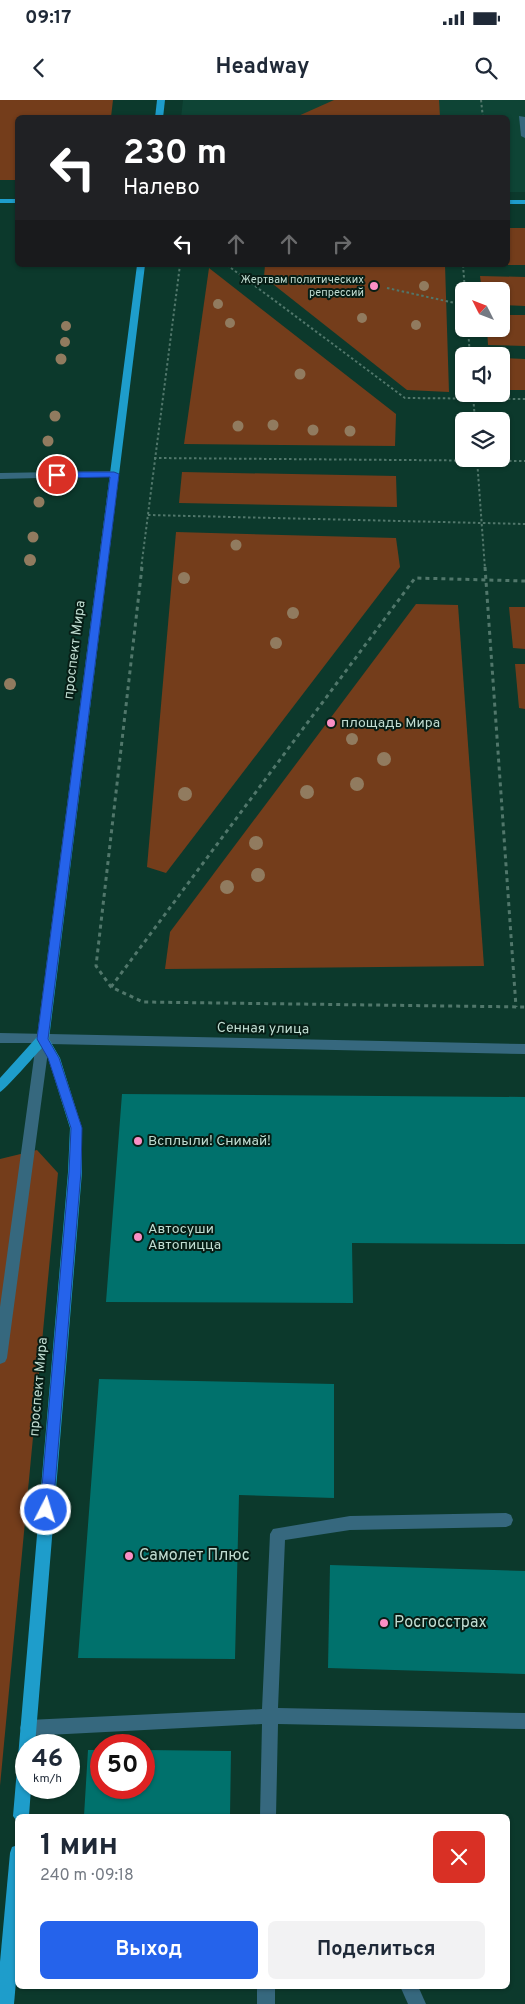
<!DOCTYPE html>
<html lang="ru">
<head>
<meta charset="utf-8">
<style>
  body { margin:0; font-family:Overpass,sans-serif; background:#f2f2f3; color:#1f2937; height:100vh; display:flex; flex-direction:column; font-size:19px; white-space:nowrap }
  * { box-sizing:border-box; margin:0 }
  p { font-size:16px; color:#747a83 }
  .icon { flex:none; width:28px; height:28px; fill:none; stroke:currentColor; stroke-width:2; stroke-linecap:round; stroke-linejoin:round }
  .map { position:relative; flex:1; overflow:hidden }
  .side { position:absolute; left:15px; top:1714px; width:495px; height:175px; display:flex; flex-direction:column; background:#fff; border-radius:8px; box-shadow:0 1px 4px #0004 }
  .side>* { flex:none }
  .top-card { position:absolute; left:15px; top:15px; width:495px; height:152px; border-radius:8px; box-shadow:0 1px 4px #0004; background:#202124; color:#fff; overflow:hidden }
  .needle { width:32px; rotate:312deg }
  .controls { position:absolute; left:455px; top:182px; display:grid; gap:10px }
  .controls a { display:grid; place-items:center; width:55px; height:55px; border-radius:8px; background:#fff; box-shadow:0 1px 4px #0004; font-size:25px }
  .speed { position:absolute; left:15px; top:1634px; display:flex; gap:10px; font-size:25px; font-weight:700; text-align:center }
  .speed>* { display:grid; place-content:center; width:65px; height:65px; border-radius:50%; background:#fff; box-shadow:0 1px 4px #0004; line-height:1 }
  .speed small { font-size:12px; font-weight:400 }
  .speed .limit { border:8px solid #d22; background:#fff; color:#111 }
  .pin { position:absolute; display:grid; place-items:center; width:42px; height:42px; color:#fff; margin:-21px; border:2px solid #fff; border-radius:50%; box-shadow:0 1px 5px #0007 }
  .me { position:absolute; width:55px; margin:-28px; rotate:5deg; stroke-linejoin:round; filter:drop-shadow(0 0 4px #0008) }
  .turn { display:flex; align-items:center; gap:18px; height:105px; padding:0 25px; font-size:22px }
  .turn .icon { width:65px; height:65px; stroke-width:2.5 }
  .turn b { display:block; font-size:35px; line-height:42px }
  .lanes { display:flex; align-items:center; height:48px; padding:0 25px; background:#0003; justify-content:center; gap:25px; direction:ltr }
  .lanes .off { opacity:.35 }
  .round { display:grid; place-items:center; flex:none; width:52px; height:52px; border-radius:8px; background:#f2f2f3 }
  .summary { display:flex; align-items:center; justify-content:space-between; height:85px; padding:0 25px }
  h1 { font-size:30px; font-weight:700; line-height:38px }
  .action { display:flex; gap:10px; margin-top:auto; padding:10px 25px }
  .action a { flex:1; height:58px; border-radius:8px; background:#2563eb; color:#fff; font-size:20px; font-weight:700; line-height:58px; text-align:center }
  .action a+a { background:#f2f2f3; color:#1f2937 }
  .status { display:flex; justify-content:space-between; align-items:center; height:35px; padding:0 25px; background:#fff; direction:ltr }
  .status svg { height:14px; fill:currentColor }
  header { display:flex; justify-content:space-between; align-items:center; height:65px; padding:0 25px; background:#fff; font-size:22px; font-weight:700 }
  .map>svg:first-child { display:block }
</style>
</head>
<body>
<div class="status"><b>09:17</b><svg viewBox="0 0 49 12"><path d="M0 12V9h3v3zM5 12V6h3v6zM10 12V3h3v9zM15 12V0h3v12zM26 1h20v11H26zM47 4h2v5h-2z"/></svg></div>
<header><svg class="icon" aria-label="back" viewBox="0 0 24 24"><path d="M15 5l-7 7 7 7"/></svg>Headway<svg class="icon" aria-label="search" viewBox="0 0 24 24"><circle cx="10" cy="10" r="6"/><path d="M15 15l6 6"/></svg></header>
<div class="map">
<svg width="525" height="1904" viewBox="0 0 525 1904">
  <rect width="100%" height="100%" fill="#0c392c"/>
  <polygon fill="#0e4435" points="183,0 525,0 525,92 508,92 508,18 181,18"/>
  <g fill="#743d1b">
    <polygon points="0,0 113,0 111,17 18,18 17,80 0,80"/>
    <polygon points="334,0 439,0 440,17 296,17"/>
    <rect x="508" y="128" width="17" height="37"/>
    <polygon points="265,165 445,165 449,292 407,290 264,177"/>
    <polygon points="209,168 396,314 395,346 184,344"/>
    <polygon points="480,176 525,177 525,206 501,205 501,191 482,191"/>
    <polygon points="501,215 525,215 525,246 488,245 487,229 501,229"/>
    <polygon points="501,258 525,259 525,290 501,290"/>
    <polygon points="182,372 396,376 397,407 179,403"/>
    <polygon points="176,432 396,438 400,467 166,773 147,767"/>
    <polygon points="416,504 458,505 484,866 165,869 170,832"/>
    <polygon points="509,507 525,507 525,549 513,548"/>
    <polygon points="515,564 525,564 525,609 519,608"/>
    <polygon points="37,1050 58,1073 0,1686 0,1059"/>
  </g>
  <g fill="#00716c">
    <polygon points="122,994 525,997 525,1144 352,1143 353,1203 106,1202"/>
    <polygon points="99,1279 334,1284 334,1398 239,1395 235,1559 78,1558"/>
    <polygon points="330,1465 525,1471 525,1574 328,1568"/>
    <polygon points="88,1650 101,1650 101,1688 144,1688 144,1650 231,1651 230,1716 84,1716"/>
  </g>
  <g fill="none" stroke-linecap="round" stroke-linejoin="round">
    <g stroke="#51776b" stroke-width="2" stroke-dasharray="2.5 2.5" stroke-linecap="butt">
      <polyline points="481,0 483,18"/>
      <polyline points="227,165 405,298 525,299"/>
      <polyline points="463,165 465,191"/>
      <polyline points="387,188 464,205"/>
      <polyline points="468,229 470,256"/>
      <polyline points="473,294 475,321"/>
      <polyline points="154,358 525,361"/>
      <polyline points="477,359 485,469"/>
      <polyline points="148,415 525,424"/>
      <polyline points="141,469 180,165"/>
    </g>
    <g stroke="#51776b" stroke-width="3" stroke-dasharray="4 4" stroke-linecap="butt">
      <polyline points="142,467 96,866 111,887 143,902 525,907"/>
      <polyline points="485,467 516,907"/>
      <polyline points="111,887 415,478 525,481"/>
    </g>
    <g fill="#36687e" fill-rule="evenodd">
      <polygon points="519,16 525,17 525,38 521,36"/>
      <polygon points="114,371 117,372 117,376 0,379 0,373"/>
      <polygon points="0,933 525,944 525,954 49,944 7,1258 5,1262 0,1264 0,1207 36,943 0,943"/>
      <polygon points="506,1413 511,1415 513,1420 511,1425 506,1427 350,1430 285,1440 278,1608 525,1613 525,1629 278,1624 276,1716 260,1716 262,1624 28,1636 22,1634 20,1628 22,1622 28,1620 262,1609 270,1434 273,1429 350,1416"/>
      <rect x="257" y="1886" width="18" height="18"/>
      <polygon points="400,1886 418,1886 426,1904 408,1904"/>
    </g>
    <g fill="#1e9dcb" fill-rule="evenodd">
      <polygon points="157,0 165,0 163,18 155,18"/>
      <rect x="0" y="99" width="18" height="4"/>
      <rect x="508" y="100" width="17" height="4"/>
      <path d="M137,165H145L49,939L60,958L82,1028V1072L35,1645H26V1688H31L29,1716H18V1723L13,1716L68,1072L70,1028L48,958L42,948C35,955 5,990 0,992V978L37,937Z"/>
      <polygon points="18,1745 18,1859 14,1904 0,1904 0,1862 10,1753 12,1747"/>
    </g>
  </g>
  <g fill="#917b5f">
    <circle cx="424" cy="186" r="5"/>
    <circle cx="218" cy="204" r="5"/>
    <circle cx="362" cy="218" r="5"/>
    <circle cx="230" cy="223" r="5"/>
    <circle cx="416" cy="225" r="5"/>
    <circle cx="66" cy="226" r="5"/>
    <circle cx="65" cy="242" r="5"/>
    <circle cx="61" cy="259" r="5.5"/>
    <circle cx="300" cy="274" r="5.5"/>
    <circle cx="55" cy="316" r="5.5"/>
    <circle cx="273" cy="325" r="5.5"/>
    <circle cx="238" cy="326" r="5.5"/>
    <circle cx="313" cy="330" r="5.5"/>
    <circle cx="350" cy="331" r="5.5"/>
    <circle cx="48" cy="341" r="5.5"/>
    <circle cx="39" cy="402" r="5.5"/>
    <circle cx="33" cy="437" r="5.5"/>
    <circle cx="236" cy="445" r="5.5"/>
    <circle cx="30" cy="460" r="6"/>
    <circle cx="184" cy="478" r="6"/>
    <circle cx="293" cy="513" r="6"/>
    <circle cx="276" cy="543" r="6"/>
    <circle cx="10" cy="584" r="6"/>
    <circle cx="352" cy="639" r="6"/>
    <circle cx="384" cy="659" r="7"/>
    <circle cx="357" cy="684" r="7"/>
    <circle cx="307" cy="692" r="7"/>
    <circle cx="185" cy="694" r="7"/>
    <circle cx="256" cy="743" r="7"/>
    <circle cx="258" cy="775" r="7"/>
    <circle cx="227" cy="787" r="7"/>
  </g>
  <polygon fill="#2563eb" stroke="#184099" points="114,372 119,374 48,939 59,958 82,1028 81,1072 53,1410 51,1414 46,1416 42,1414 40,1410 69,1072 71,1028 48,958 37,939 110,377 57,378 53,375 57,372"/>
  <g fill="#fb8fc5" stroke="#061d15" stroke-width="2">
    <circle cx="374" cy="186" r="5"/>
    <circle cx="331" cy="623" r="5"/>
    <circle cx="138" cy="1041" r="5"/>
    <circle cx="138" cy="1137" r="5"/>
    <circle cx="129" cy="1456" r="5"/>
    <circle cx="384" cy="1523" r="5"/>
  </g>
  <g text-anchor="middle" dominant-baseline="central" stroke-width="4" stroke-linejoin="round" paint-order="stroke">
    <g font-size="11" fill="#c0dcd1" stroke="#061d15" text-anchor="end">
      <text x="364" y="180">Жертвам политических<tspan x="364" dy="13">репрессий</tspan></text>
    </g>
    <g font-size="14" fill="#c0dcd1" stroke="#061d15">
      <text transform="translate(75 550) rotate(-83)">проспект Мира</text>
      <text transform="translate(263 929) rotate(1)">Сенная улица</text>
      <text transform="translate(39 1287) rotate(-85)">проспект Мира</text>
    </g>
    <g font-size="14" fill="#c0dcd1" stroke="#061d15" text-anchor="start">
      <text x="341" y="623">площадь Мира</text>
      <text x="148" y="1041">Всплыли! Снимай!</text>
      <text x="148" y="1129">Автосуши<tspan x="148" dy="16">Автопицца</tspan></text>
    </g>
    <g font-size="16" fill="#c0dcd1" stroke="#061d15" text-anchor="start">
      <text x="139" y="1456">Самолет Плюс</text>
      <text x="394" y="1523">Росгосстрах</text>
    </g>
  </g>
</svg>
<div class="controls">
<a><svg class="needle" viewBox="-14 -14 28 28"><path d="M0-13l5 13h-10z" fill="#e53935"/><path d="M0 13l5-13h-10z" fill="#747a83"/></svg></a>
<a><svg class="icon" aria-label="sound" viewBox="0 0 24 24"><path d="M4 9h4l5-4v14l-5-4H4zM17 9q2 3 0 6"/></svg></a>
<a><svg class="icon" aria-label="layers" viewBox="0 0 24 24"><path d="M12 4l9 5-9 5-9-5zM3 14l9 5 9-5"/></svg></a>
</div>
<div class="speed"><div>46<small>km/h</small></div><div class="limit">50</div></div>
<div class="pin" style="left:57px;top:375px;background:#d93025"><svg class="icon" aria-label="arrive" viewBox="0 0 24 24"><path d="M6 21V4h12l-3 4 3 4H6"/></svg></div>
<svg class="me" style="left:46px;top:1410px" viewBox="-20 -20 40 40"><circle r="17" fill="#2563eb" stroke="#fff" stroke-width="3"/><path d="M0-11L8 9 0 5-8 9z" fill="#fff"/></svg>
<div class="top-card">
<div class="turn"><svg class="icon" aria-label="left" viewBox="0 0 24 24"><path d="M17 20v-9H6M10 6l-5 5 5 5"/></svg><div><b>230 m</b>Налево</div></div>
<div class="lanes"><svg class="icon" aria-label="left" viewBox="0 0 24 24"><path d="M17 20v-9H6M10 6l-5 5 5 5"/></svg><svg class="icon off" aria-label="ahead" viewBox="0 0 24 24"><path d="M12 20V5M6 11l6-6 6 6"/></svg><svg class="icon off" aria-label="ahead" viewBox="0 0 24 24"><path d="M12 20V5M6 11l6-6 6 6"/></svg><svg class="icon off" aria-label="right" viewBox="0 0 24 24"><path d="M7 20v-9h11M14 6l5 5-5 5"/></svg></div>
</div>
<section class="side">
<div class="summary"><div><h1>1 мин</h1><p>240 m · 09:18</p></div><a class="round" style="background:#d93025;color:#fff"><svg class="icon" aria-label="close" viewBox="0 0 24 24"><path d="M6 6l12 12M18 6L6 18"/></svg></a></div>
<div class="action"><a>Выход</a><a>Поделиться</a></div>
</section>
</div>
</body>
</html>
